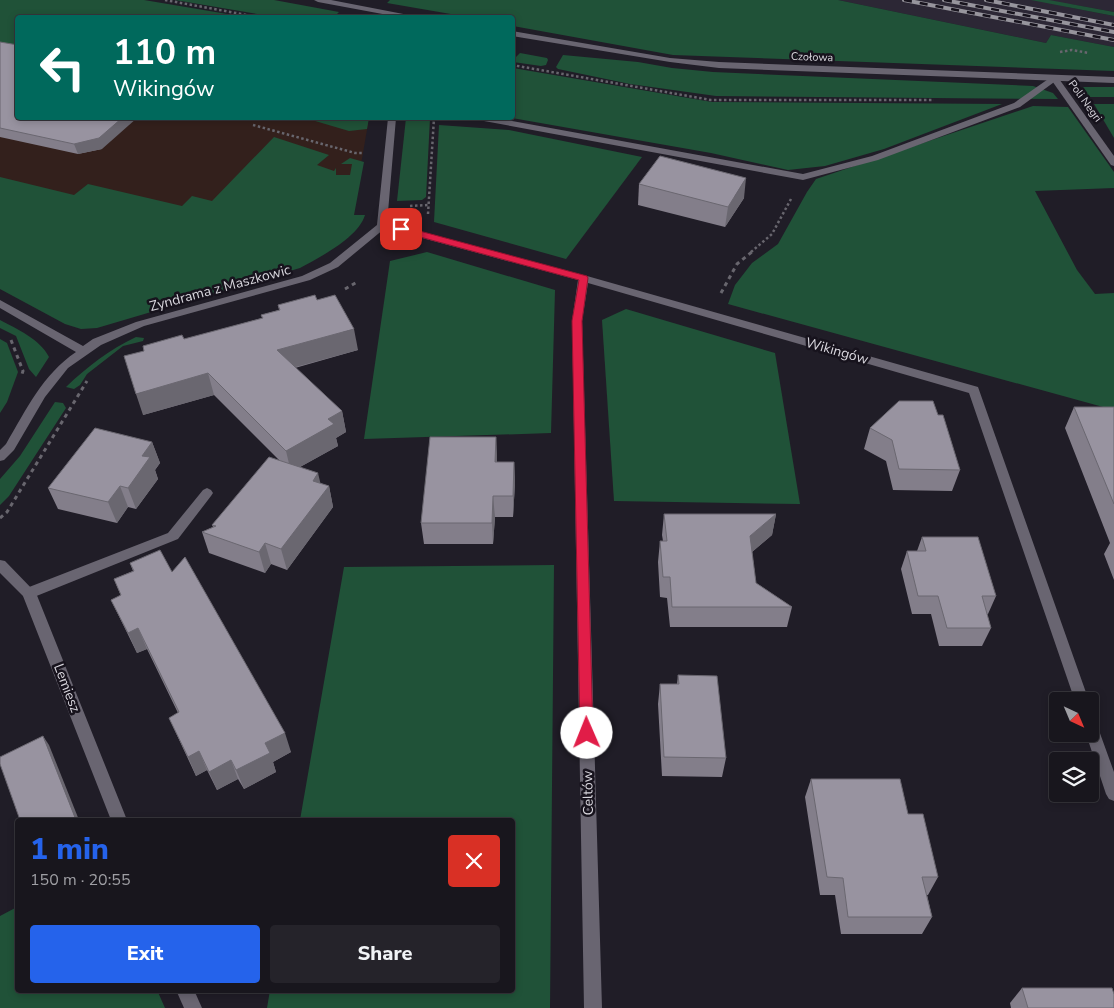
<!DOCTYPE html>
<html lang="en">
<head>
<meta charset="utf-8">
<style>
  body { margin:0; font-family:"Nunito Sans",sans-serif; background:#25232a; color:#f1f3f6; height:100vh; display:flex; flex-direction:column; font-size:19px; white-space:nowrap }
  * { box-sizing:border-box; margin:0 }
  p { font-size:16px; color:#9f9fa4 }
  .icon { flex:none; width:28px; height:28px; fill:none; stroke:currentColor; stroke-width:2; stroke-linecap:round; stroke-linejoin:round }
  .map { position:relative; flex:1; overflow:hidden }
  .details { position:absolute; left:15px; top:818px; width:500px; height:175px; display:flex; flex-direction:column; background:#18161d; border-radius:5px; box-shadow:0 2px 8px #0003,0 0 0 1px #36353b }
  .details>* { flex:none }
  .guide { position:absolute; left:15px; top:15px; width:500px; height:105px; border-radius:5px; box-shadow:0 2px 8px #0003,0 0 0 1px #36353b; background:#00695c; color:#fff; overflow:hidden }
  .needle { width:32px; rotate:136deg }
  .fabs { position:absolute; left:1049px; top:692px; display:grid; gap:10px }
  .fabs a { display:grid; place-items:center; width:50px; height:50px; border-radius:5px; background:#18161d; box-shadow:0 2px 8px #0003,0 0 0 1px #36353b; font-size:25px }
  .pin { position:absolute; display:grid; place-items:center; width:42px; height:42px; color:#fff; margin:-21px; border-radius:10px; box-shadow:0 2px 8px #0006 }
  .me { position:absolute; width:55px; margin:-28px; rotate:359deg; stroke-linejoin:round; filter:drop-shadow(0 0 4px #0008) }
  .turn { display:flex; align-items:center; gap:18px; height:105px; padding:0 15px; font-size:22px }
  .turn .icon { width:65px; height:65px; stroke-width:2.5 }
  .turn b { display:block; font-size:35px; line-height:42px }
  .round { display:grid; place-items:center; flex:none; width:52px; height:52px; border-radius:5px; background:#25232a }
  .summary { display:flex; align-items:center; justify-content:space-between; height:85px; padding:0 15px }
  h1 { font-size:30px; font-weight:800; line-height:38px; color:#2563eb }
  .primary-button { display:flex; gap:10px; margin-top:auto; padding:10px 15px }
  .primary-button a { flex:1; height:58px; border-radius:5px; background:#2563eb; color:#fff; font-size:20px; font-weight:800; line-height:58px; text-align:center }
  .primary-button a+a { background:#25232a; color:#f1f3f6 }
  .map>svg:first-child { display:block }
</style>
</head>
<body>
<div class="map">
<svg width="1114" height="1008" viewBox="0 0 1114 1008">
  <rect width="100%" height="100%" fill="#201d27"/>
  <polygon fill="#33201c" points="0,43 18,118 350,118 368,124 359,176 0,278"/>
  <polygon fill="#2c2735" points="838,0 1114,0 1114,12 1070,4 1068,7 1114,16 1114,47 1051,35 1046,43"/>
  <g fill="#205238">
    <polygon points="0,0 144,0 245,17 18,18 17,52 0,49"/>
    <polygon points="175,0 274,0 339,12 334,17 275,17"/>
    <polygon points="390,0 838,0 1046,43 1051,35 1114,47 1114,71 673,55 513,26 512,18 468,17 387,3"/>
    <polygon points="1031,0 1049,0 1114,12 1114,16"/>
    <polygon points="520,53 547,58 548,60 546,65 541,66 513,62 513,56 516,57"/>
    <polygon points="563,55 638,62 672,68 713,72 1033,86 1053,93 1058,99 716,96 630,84 558,69 556,67"/>
    <polygon points="513,68 712,102 1002,104 884,149 825,166 788,170 711,153 512,118"/>
    <polygon points="1084,87 1114,87 1114,97 1078,97 1077,93 1079,89"/>
    <polygon points="1094,104 1114,104 1114,138"/>
    <polygon points="1033,106 1068,107 1114,172 1114,188 1035,191 1077,270 1095,294 1114,293 1114,410 728,304 735,285 752,263 778,244 807,192 816,179"/>
    <polygon points="305,118 369,118 367,129 349,131"/>
    <polygon points="406,118 430,118 426,197 422,200 397,201"/>
    <polygon points="439,125 509,130 642,157 566,259 434,222"/>
    <path d="M274,137L329,155L317,165L334,171L336,168V175H350L352,164H341L350,158L364,162L354,215H365C358,238 320,257 300,268L97,328L81,329L65,324L0,289V177L74,195L88,184L182,206L192,196L212,201Z"/>
    <polygon points="427,252 555,290 551,433 364,439 390,261"/>
    <polygon points="626,309 775,353 800,504 614,501 602,320"/>
    <path d="M0,320C17,329 40,339 49,357L36,377L29,369L16,336L0,328Z"/>
    <path d="M136,337L144,338L143,341L123,346L87,374L80,385L74,389L66,387C88,366 109,350 136,337Z"/>
    <polygon points="0,339 7,343 18,372 7,402 0,413"/>
    <polygon points="55,402 63,403 66,408 9,496 0,505 0,479 20,456"/>
    <polygon points="554,565 550,1008 267,1008 270,990 512,990 512,820 300,820 344,567"/>
    <polygon points="17,907 18,990 157,990 165,1008 0,1008 0,916"/>
  </g>
  <g fill="none" stroke-linecap="round" stroke-linejoin="round">
    <g stroke="#68666e" stroke-width="2.5" stroke-dasharray="2.5 2.5" stroke-linecap="butt">
      <polyline points="165,0 263,18"/>
      <polyline points="1060,52 1072,50 1089,53"/>
      <polyline points="512,65 711,100 934,100"/>
      <polyline points="253,125 355,153 363,153"/>
      <polyline points="410,206 428,205"/>
      <polyline points="428,214 434,118"/>
      <polyline points="751,252 772,234 791,199"/>
    </g>
    <g stroke="#68666e" stroke-width="3" stroke-dasharray="4 4" stroke-linecap="butt">
      <polyline points="345,289 357,282"/>
      <polyline points="721,293 737,264 753,251"/>
      <polyline points="11,340 23,371 22,374"/>
      <polyline points="0,518 7,512 87,381"/>
    </g>
    <g fill="#696571" fill-rule="evenodd">
      <polygon points="1054,75 1058,78 1057,80 1020,107 878,160 803,180 484,121 480,118 496,118 803,174 872,156 1014,103"/>
      <polygon points="207,488 211,490 213,493 211,496 178,539 34,597 29,598 24,597 22,593 24,589 168,533 203,490"/>
    </g>
    <g fill="#696571" fill-rule="evenodd">
      <polygon points="1051,76 1057,76 1114,156 1114,166 1111,165 1050,78"/>
      <path d="M388,118H396L387,224L587,276L978,387L1089,701H1075L969,393L588,283L582,321L602,1008H584L572,321L578,280L400,232L384,229L338,267L310,280L144,326L101,345L68,368L45,397L14,450L4,460L0,461V450L6,444C26,410 43,374 76,352L0,308V300L83,346L93,339L136,322L302,276L330,263L377,225Z"/>
      <polygon points="0,560 5,561 36,593 127,820 111,820 23,596 0,573"/>
      <polygon points="1090,719 1095,721 1097,725 1114,772 1114,801 1109,799 1106,794 1086,734 1090,734"/>
      <polygon points="176,990 194,990 202,1008 184,1008"/>
    </g>
    <g fill="#696571" fill-rule="evenodd">
      <polygon points="314,0 331,0 424,18 404,18 318,2"/>
      <polygon points="512,31 670,58 719,62 1114,77 1114,83 719,68 670,62 512,36"/>
    </g>
    <defs>
      <g id="rail">
        <polyline points="904,0 1114,40"/>
        <polyline points="944,0 1114,32"/>
        <polyline points="986,0 1114,25"/>
      </g>
    </defs>
    <use href="#rail" stroke="#97959d" stroke-width="4"/>
    <use href="#rail" stroke="#17131d" stroke-width="2.5" stroke-dasharray="8" stroke-linecap="butt"/>
  </g>
  <g fill="#837e8a">
    <polygon points="0,42 102,149 78,154 0,137"/>
    <polygon points="639,184 744,198 725,227 638,205"/>
    <polygon points="317,300 358,350 295,368 342,411 346,432 336,438 338,446 300,467 320,483 329,486 333,507 287,570 271,564 265,573 209,553 202,532 213,527 212,525 279,460 214,395 143,415 144,351 262,318 261,315 279,310 278,305"/>
    <polygon points="1074,407 1114,407 1114,580 1104,554 1110,543 1065,428"/>
    <polygon points="938,415 960,470 952,491 893,490 886,461 864,449 870,428"/>
    <polygon points="496,437 497,462 514,462 515,483 513,517 495,517 493,544 424,544 421,523"/>
    <polygon points="152,442 160,463 155,470 158,479 136,509 128,507 117,523 58,509 48,488"/>
    <polygon points="664,514 776,514 772,535 752,552 756,583 792,607 787,627 670,627 667,598 660,597 658,562 660,541 663,541 662,535"/>
    <polygon points="922,537 996,596 988,614 987,614 991,628 982,646 939,646 931,614 912,614 901,569 907,551 917,551"/>
    <polygon points="130,563 172,572 291,752 273,762 276,772 244,789 238,779 217,790 207,770 196,776 169,718 178,713 147,649 137,653 111,600 121,596 114,579 133,571"/>
    <polygon points="678,675 726,758 722,777 662,776 658,704 660,684 677,684"/>
    <polygon points="811,779 938,877 928,895 927,895 932,917 922,934 841,934 835,895 820,895 805,797"/>
    <polygon points="1022,988 1114,1008 1011,1008 1010,1003"/>
  </g>
  <g fill="#6a6770">
    <polygon points="122,118 137,118 102,149 78,154 74,144"/>
    <polygon points="746,178 744,198 725,227 728,207"/>
    <polygon points="354,329 358,350 281,371 277,350"/>
    <polygon points="208,373 214,395 143,415 136,394"/>
    <polygon points="342,411 346,432 336,438 338,446 291,472 286,451 328,419"/>
    <polygon points="496,437 497,458 496,483 495,462"/>
    <polygon points="152,442 160,463 155,470 158,479 136,509 128,488 142,456"/>
    <polygon points="514,462 515,483 513,517 513,496"/>
    <polygon points="318,473 323,494 329,486 333,507 287,570 281,549 313,481"/>
    <polygon points="120,486 128,507 117,523 108,502"/>
    <polygon points="493,496 495,517 493,544 492,523"/>
    <polygon points="776,514 772,535 746,557 750,536"/>
    <polygon points="265,543 271,564 265,573 259,552"/>
    <polygon points="138,628 147,649 137,653 128,633"/>
    <polygon points="285,733 291,752 273,762 276,772 244,789 236,770 265,743"/>
    <polygon points="43,736 49,745 79,820 76,820"/>
    <polygon points="199,751 207,770 196,776 188,757"/>
    <polygon points="231,760 238,779 217,790 209,772"/>
  </g>
  <g fill="#9893a0" stroke="#6a6770">
    <polygon points="0,42 18,45 18,118 122,118 99,138 74,144 0,128"/>
    <polygon points="660,156 746,178 728,207 639,184"/>
    <polygon points="315,295 317,300 335,295 354,329 277,350 342,411 328,419 334,424 286,451 208,373 136,394 124,356 144,351 143,346 182,335 184,339 263,318 261,315 280,310 278,305"/>
    <polygon points="899,401 933,401 938,415 943,415 960,470 899,469 892,440 870,428"/>
    <polygon points="1074,407 1114,407 1114,504"/>
    <polygon points="95,428 152,442 142,456 150,457 128,488 120,486 108,502 48,488"/>
    <polygon points="430,437 496,437 495,462 514,462 513,496 493,496 492,523 421,523"/>
    <polygon points="269,457 318,473 313,481 329,486 281,549 265,543 259,552 202,532 216,526 212,525"/>
    <polygon points="664,514 776,514 750,536 756,583 792,607 672,607 670,577 663,577 660,541 667,541"/>
    <polygon points="922,537 978,537 996,596 982,596 991,628 947,628 938,596 918,596 907,551 926,551"/>
    <polygon points="160,550 172,572 185,557 285,733 265,743 270,753 236,770 231,760 209,772 199,751 188,757 169,718 179,712 138,628 128,633 111,600 121,595 114,579 134,571 130,563"/>
    <polygon points="678,675 717,676 726,758 664,757 660,684 679,684"/>
    <polygon points="43,736 76,820 20,820 0,764 0,757"/>
    <polygon points="811,779 900,779 908,814 923,814 938,877 922,877 932,917 848,917 843,878 827,877"/>
    <polygon points="1022,988 1112,988 1114,994 1114,1008 1028,1008"/>
  </g>
  <polygon fill="#e11d48" stroke="#92132f" points="401,226 587,276 588,278 582,321 593,733 591,737 587,739 582,737 580,733 572,321 579,280 398,231 398,227"/>
  <g text-anchor="middle" dominant-baseline="central" stroke-width="5" stroke-linejoin="round" paint-order="stroke">
    <g font-size="11" fill="#d8d6dd" stroke="#17131d">
      <text transform="translate(812 57) rotate(2)">Czołowa</text>
      <text transform="translate(1085 101) rotate(54)">Poli Negri</text>
    </g>
    <g font-size="14" fill="#d8d6dd" stroke="#17131d">
      <text transform="translate(220 288) rotate(-15)">Zyndrama z Maszkowic</text>
      <text transform="translate(837 351) rotate(16)">Wikingów</text>
      <text transform="translate(67 688) rotate(69)">Lemiesz</text>
      <text transform="translate(588 793) rotate(-91)">Celtów</text>
    </g>
  </g>
</svg>
<div class="fabs">
<a><svg class="needle" viewBox="-14 -14 28 28"><path d="M0-13l5 13h-10z" fill="#e53935"/><path d="M0 13l5-13h-10z" fill="#9f9fa4"/></svg></a>
<a><svg class="icon" aria-label="layers" viewBox="0 0 24 24"><path d="M12 4l9 5-9 5-9-5zM3 14l9 5 9-5"/></svg></a>
</div>
<div class="pin" style="left:401px;top:229px;background:#d93025"><svg class="icon" aria-label="arrive" viewBox="0 0 24 24"><path d="M6 21V4h12l-3 4 3 4H6"/></svg></div>
<svg class="me" style="left:587px;top:733px" viewBox="-20 -20 40 40"><circle r="19" fill="#fff"/><path d="M0-13L10 11 0 6-10 11z" fill="#e11d48"/></svg>
<div class="guide">
<div class="turn"><svg class="icon" aria-label="left" viewBox="0 0 24 24"><path d="M17 20v-9H6M10 6l-5 5 5 5"/></svg><div><b>110 m</b>Wikingów</div></div>
</div>
<section class="details">
<div class="summary"><div><h1>1 min</h1><p>150 m · 20:55</p></div><a class="round" style="background:#d93025;color:#fff"><svg class="icon" aria-label="close" viewBox="0 0 24 24"><path d="M6 6l12 12M18 6L6 18"/></svg></a></div>
<div class="primary-button"><a>Exit</a><a>Share</a></div>
</section>
</div>
</body>
</html>
